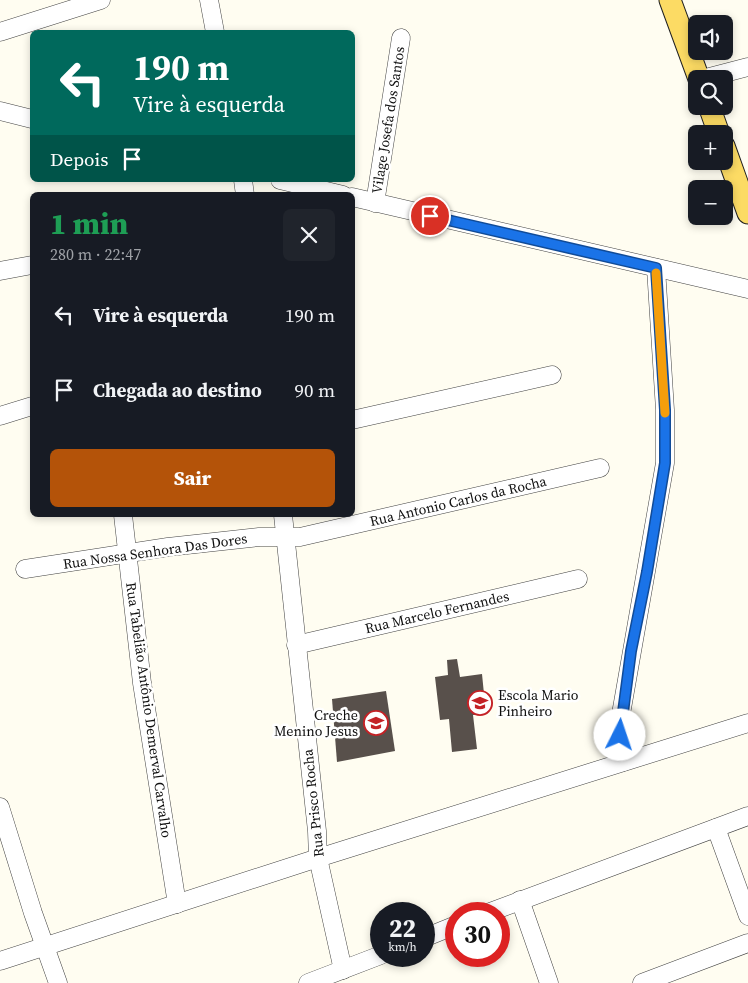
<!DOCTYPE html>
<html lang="pt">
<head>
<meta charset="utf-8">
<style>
  body { margin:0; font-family:"Source Serif 4",serif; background:#20242c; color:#f1f3f6; height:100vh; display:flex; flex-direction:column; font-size:19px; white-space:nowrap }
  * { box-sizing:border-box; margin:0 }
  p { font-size:16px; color:#9ea1a6 }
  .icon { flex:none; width:28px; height:28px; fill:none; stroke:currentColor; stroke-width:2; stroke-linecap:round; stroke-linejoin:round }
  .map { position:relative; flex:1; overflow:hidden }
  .details { position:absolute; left:30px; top:192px; width:325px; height:325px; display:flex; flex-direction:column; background:#171b24; border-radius:8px; box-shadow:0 2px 8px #0003 }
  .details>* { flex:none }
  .hud { position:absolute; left:30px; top:30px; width:325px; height:152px; border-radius:8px; box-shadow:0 2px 8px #0003; background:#00695c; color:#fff; overflow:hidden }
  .controls { position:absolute; left:688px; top:15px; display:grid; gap:10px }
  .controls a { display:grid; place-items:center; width:45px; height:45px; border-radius:8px; background:#171b24; box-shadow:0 2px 8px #0003; font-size:25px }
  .speed { position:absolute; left:370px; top:902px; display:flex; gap:10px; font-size:25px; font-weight:700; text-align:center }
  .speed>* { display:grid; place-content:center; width:65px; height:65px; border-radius:50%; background:#171b24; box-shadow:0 2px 8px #0003; line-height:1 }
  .speed small { font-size:12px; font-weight:400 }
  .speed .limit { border:8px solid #d22; background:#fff; color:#111 }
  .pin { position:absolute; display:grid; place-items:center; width:42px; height:42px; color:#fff; margin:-21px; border:2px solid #fff; border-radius:50%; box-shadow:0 1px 5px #0007 }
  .me { position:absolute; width:55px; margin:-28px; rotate:4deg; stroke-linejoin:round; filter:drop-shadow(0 0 4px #0008) }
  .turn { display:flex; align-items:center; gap:18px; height:105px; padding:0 20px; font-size:22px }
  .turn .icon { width:65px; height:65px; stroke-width:2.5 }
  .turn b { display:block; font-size:35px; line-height:42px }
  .then { display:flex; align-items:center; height:48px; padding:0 20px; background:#0003; gap:10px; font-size:19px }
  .round { display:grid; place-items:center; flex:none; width:52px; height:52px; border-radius:8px; background:#20242c }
  .head { display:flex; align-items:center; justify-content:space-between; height:85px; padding:0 20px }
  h1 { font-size:30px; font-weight:800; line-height:38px; color:#1e9e55 }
  .cta { display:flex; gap:10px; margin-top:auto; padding:10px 20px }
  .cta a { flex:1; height:58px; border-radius:8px; background:#b45309; color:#fff; font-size:20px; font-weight:800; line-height:58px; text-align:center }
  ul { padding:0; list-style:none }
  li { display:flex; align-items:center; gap:15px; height:75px; padding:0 20px }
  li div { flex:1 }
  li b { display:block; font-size:19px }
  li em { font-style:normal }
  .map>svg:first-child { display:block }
</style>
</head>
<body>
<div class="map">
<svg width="748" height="983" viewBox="0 0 748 983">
  <rect width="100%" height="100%" fill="#fffdf1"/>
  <g fill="#58504b">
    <polygon points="457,659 460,677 482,674 486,714 473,715 477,749 452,752 449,719 440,720 435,677 448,675 447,660"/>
    <polygon points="386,691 395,751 337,762 332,699"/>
  </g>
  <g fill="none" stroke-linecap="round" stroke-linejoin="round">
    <defs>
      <g id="minor">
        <polyline points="209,0 215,32"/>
        <polyline points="0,32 101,0"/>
        <polyline points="702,79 748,67"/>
        <polyline points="0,111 32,119"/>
        <polyline points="243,180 245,195"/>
        <polyline points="280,180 343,195"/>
        <polyline points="352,197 748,289"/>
        <polyline points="375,203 401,38"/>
        <polyline points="0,271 32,265"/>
        <polyline points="0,416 32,406"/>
        <polyline points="352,420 552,375"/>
        <polyline points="123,515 142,683 177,904"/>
        <polyline points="283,515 317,831 318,858 343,970"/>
        <polyline points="25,569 168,547 259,537 300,537 600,468"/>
        <polyline points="296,645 578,579"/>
        <polyline points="623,762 620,735 621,714 665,463 665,410 656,268"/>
        <polyline points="0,807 33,913 58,983"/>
        <polyline points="716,828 748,916"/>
        <polyline points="520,900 549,983"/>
        <polyline points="485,914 748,816"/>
        <polyline points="424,938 456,925"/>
        <polyline points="0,961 318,858 748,723"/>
        <polyline points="308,983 381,955"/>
        <polyline points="642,983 748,943"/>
      </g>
      <g id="major">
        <polyline points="670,0 699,79"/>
        <polyline points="709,106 719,134"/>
        <polyline points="724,146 748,213"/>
      </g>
    </defs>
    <use href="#minor" stroke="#424242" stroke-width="19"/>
    <use href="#major" stroke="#202020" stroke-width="23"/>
    <use href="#minor" stroke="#fff" stroke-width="18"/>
    <use href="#major" stroke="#fcdb64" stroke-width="21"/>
  </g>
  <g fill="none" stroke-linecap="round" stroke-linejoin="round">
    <defs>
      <polyline id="route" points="430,216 656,268 665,410 665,463 647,572 631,651 620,735"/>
    </defs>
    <use href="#route" stroke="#114b97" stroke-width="12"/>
    <use href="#route" stroke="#1a73e8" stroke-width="9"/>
    <polyline stroke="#f59e0b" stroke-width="9" points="656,273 665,413"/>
  </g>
  <defs>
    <symbol id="school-ring" viewBox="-11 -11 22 22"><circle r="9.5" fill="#fff" stroke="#c42226" stroke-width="1.5"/><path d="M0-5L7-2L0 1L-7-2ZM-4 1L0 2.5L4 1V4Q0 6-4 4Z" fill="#c42226"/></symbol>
  </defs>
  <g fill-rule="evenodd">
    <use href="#school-ring" x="466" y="689" width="28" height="28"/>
    <use href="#school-ring" x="362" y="709" width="28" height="28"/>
  </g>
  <g text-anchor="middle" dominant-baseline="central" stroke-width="5" stroke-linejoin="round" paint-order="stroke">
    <g font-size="14" fill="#0f0f0f" stroke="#fff">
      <text transform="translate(388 120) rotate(-81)">Vilage Josefa dos Santos</text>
      <text transform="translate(458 501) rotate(-13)">Rua Antonio Carlos da Rocha</text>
      <text transform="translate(155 551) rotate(-8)">Rua Nossa Senhora Das Dores</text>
      <text transform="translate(437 612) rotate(-13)">Rua Marcelo Fernandes</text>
      <text transform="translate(149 710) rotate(82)">Rua Tabelião Antônio Demerval Carvalho</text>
      <text transform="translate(313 803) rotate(-96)">Rua Prisco Rocha</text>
    </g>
    <g font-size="14" fill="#0f0f0f" stroke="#fff" text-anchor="start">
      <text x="498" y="695">Escola Mario<tspan x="498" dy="16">Pinheiro</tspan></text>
      <text x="358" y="715" text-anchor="end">Creche<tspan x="358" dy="16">Menino Jesus</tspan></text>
    </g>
  </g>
</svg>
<div class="controls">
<a><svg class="icon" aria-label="sound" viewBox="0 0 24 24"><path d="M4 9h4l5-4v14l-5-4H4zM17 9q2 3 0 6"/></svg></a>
<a><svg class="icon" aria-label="search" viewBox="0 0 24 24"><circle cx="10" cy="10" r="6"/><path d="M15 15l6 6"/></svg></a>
<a>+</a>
<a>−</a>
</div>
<div class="speed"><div>22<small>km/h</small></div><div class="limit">30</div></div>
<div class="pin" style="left:430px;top:216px;background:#d93025"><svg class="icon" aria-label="arrive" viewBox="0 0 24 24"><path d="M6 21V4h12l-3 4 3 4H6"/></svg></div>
<svg class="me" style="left:620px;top:735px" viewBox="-20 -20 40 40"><circle r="19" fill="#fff"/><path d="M0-13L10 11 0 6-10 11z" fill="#1a73e8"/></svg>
<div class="hud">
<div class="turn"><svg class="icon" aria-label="left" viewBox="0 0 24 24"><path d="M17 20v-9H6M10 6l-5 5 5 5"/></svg><div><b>190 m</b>Vire à esquerda</div></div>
<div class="then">Depois<svg class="icon" aria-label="arrive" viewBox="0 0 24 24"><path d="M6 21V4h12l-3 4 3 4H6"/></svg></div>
</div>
<section class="details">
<div class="head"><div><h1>1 min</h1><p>280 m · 22:47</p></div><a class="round"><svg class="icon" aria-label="close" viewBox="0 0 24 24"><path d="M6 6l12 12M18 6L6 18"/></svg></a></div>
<ul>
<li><svg class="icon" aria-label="left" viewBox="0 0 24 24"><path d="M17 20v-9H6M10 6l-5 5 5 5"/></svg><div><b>Vire à esquerda</b></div><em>190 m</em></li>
<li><svg class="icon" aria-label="arrive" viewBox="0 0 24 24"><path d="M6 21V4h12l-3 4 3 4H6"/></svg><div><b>Chegada ao destino</b></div><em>90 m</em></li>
</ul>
<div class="cta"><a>Sair</a></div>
</section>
</div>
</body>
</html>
